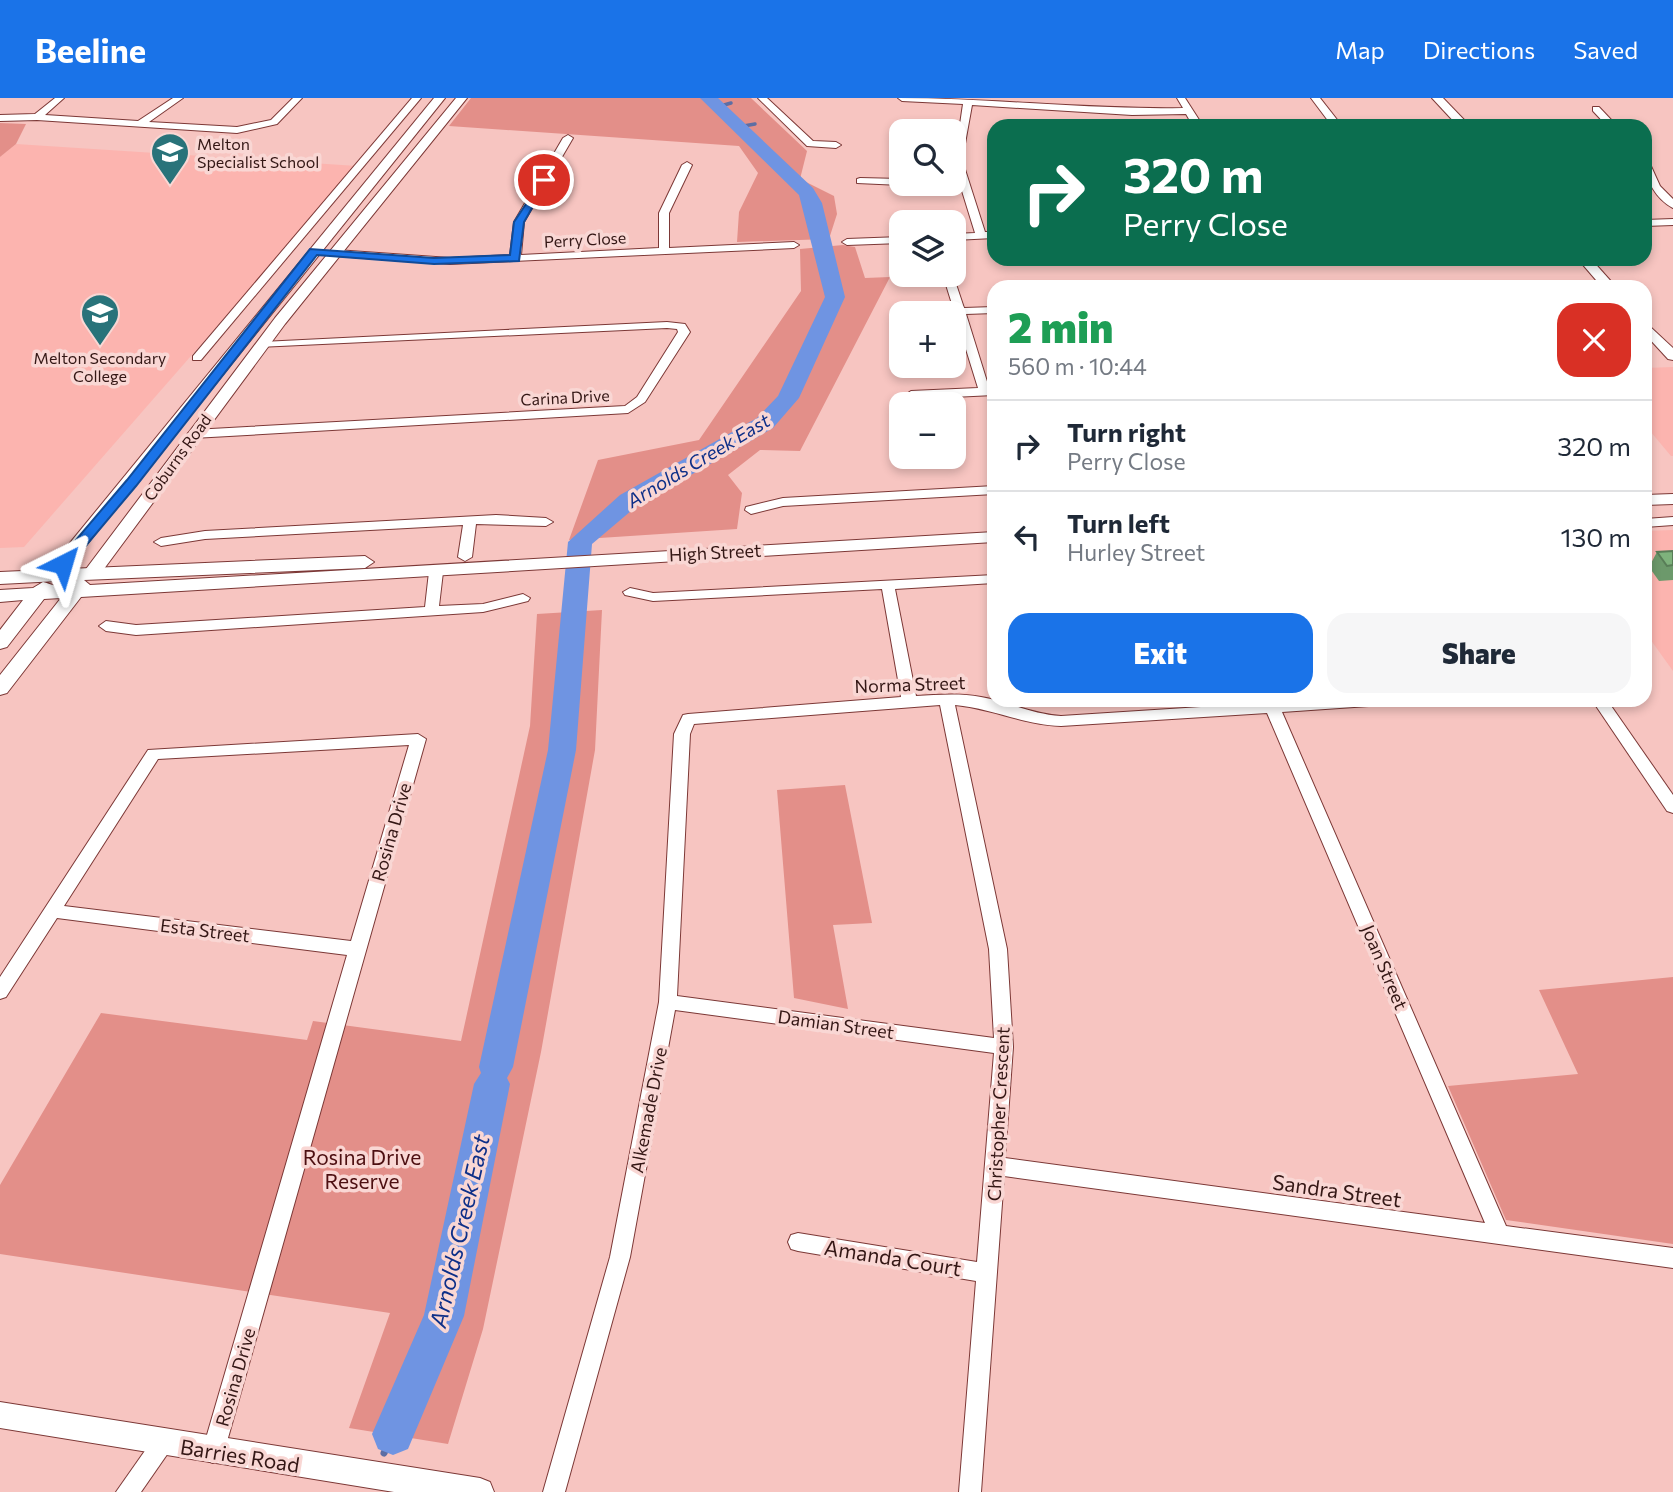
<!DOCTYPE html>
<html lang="en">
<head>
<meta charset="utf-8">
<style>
  body { margin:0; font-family:Commissioner,sans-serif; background:#f6f6f7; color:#1f2937; height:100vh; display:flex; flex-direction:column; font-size:26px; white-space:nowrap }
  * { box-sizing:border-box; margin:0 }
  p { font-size:23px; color:#747a83 }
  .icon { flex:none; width:38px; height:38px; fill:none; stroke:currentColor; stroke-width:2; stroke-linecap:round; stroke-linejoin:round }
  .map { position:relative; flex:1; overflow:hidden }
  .side { position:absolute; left:987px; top:182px; width:665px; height:427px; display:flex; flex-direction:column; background:#fff; border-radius:21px; box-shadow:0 4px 10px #0003 }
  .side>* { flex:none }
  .hud { position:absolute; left:987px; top:21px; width:665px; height:147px; border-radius:21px; box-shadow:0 4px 10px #0003; background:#0b6e4f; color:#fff; overflow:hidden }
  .buttons { position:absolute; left:889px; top:21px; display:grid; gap:14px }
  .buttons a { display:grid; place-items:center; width:77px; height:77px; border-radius:14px; background:#fff; box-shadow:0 4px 10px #0003; font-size:35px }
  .pin { position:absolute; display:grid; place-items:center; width:60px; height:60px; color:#fff; margin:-30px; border:4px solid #fff; border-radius:50%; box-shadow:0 2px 7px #0007 }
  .me { position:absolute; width:77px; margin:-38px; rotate:40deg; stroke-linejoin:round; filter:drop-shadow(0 0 5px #0008) }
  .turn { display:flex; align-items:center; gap:24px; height:147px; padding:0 21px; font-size:32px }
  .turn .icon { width:91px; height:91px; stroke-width:2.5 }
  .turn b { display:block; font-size:49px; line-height:60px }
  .round { display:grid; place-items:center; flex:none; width:74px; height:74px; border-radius:21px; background:#f6f6f7 }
  .headline { display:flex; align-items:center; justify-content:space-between; height:119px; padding:0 21px }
  h1 { font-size:42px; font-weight:800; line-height:52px; color:#1e9e55 }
  .button { display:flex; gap:14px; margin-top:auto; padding:14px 21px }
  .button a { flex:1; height:80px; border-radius:21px; background:#1a73e8; color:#fff; font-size:28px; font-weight:800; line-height:80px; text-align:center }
  .button a+a { background:#f6f6f7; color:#1f2937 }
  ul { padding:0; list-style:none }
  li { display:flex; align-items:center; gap:21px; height:91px; padding:0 21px; border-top:2px solid #e0e1e3 }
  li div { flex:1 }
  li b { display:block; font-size:26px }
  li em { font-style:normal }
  header { display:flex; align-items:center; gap:42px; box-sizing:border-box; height:98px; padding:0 35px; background:#1a73e8; color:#fff }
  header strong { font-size:33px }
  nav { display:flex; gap:38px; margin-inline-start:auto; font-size:24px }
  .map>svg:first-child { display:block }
</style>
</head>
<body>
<header>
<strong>Beeline</strong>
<nav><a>Map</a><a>Directions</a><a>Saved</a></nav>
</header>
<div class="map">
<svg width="1673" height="1394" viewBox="0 0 1673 1394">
  <rect width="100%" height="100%" fill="#f7c5c1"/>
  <g fill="#fcb4af">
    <polygon points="16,46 357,68 24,449 0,450 0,59"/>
    <polygon points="1673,269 1673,358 1671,358 1645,327 1645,270"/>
    <polygon points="1673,432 1673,573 1645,534 1645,433"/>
  </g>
  <g fill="#e38f89">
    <polygon points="471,0 751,0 807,53 800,81 834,98 837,116 829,141 737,144 739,114 758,75 739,48 449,28"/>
    <polygon points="0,25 26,26 16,46 0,59"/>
    <polygon points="843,147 855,149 865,180 890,179 800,353 760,352 728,377 742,395 737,431 569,442 598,362 699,342 801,193 800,151"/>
    <polygon points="602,512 595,652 541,954 483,1231 448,1346 349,1330 390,1215 0,1156 0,1087 101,915 307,942 313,923 461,943 530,628 537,516"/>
    <polygon points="845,687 872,825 833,827 848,911 794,900 777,692"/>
    <polygon points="1673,879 1673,1146 1506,1122 1448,988 1578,976 1539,892"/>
  </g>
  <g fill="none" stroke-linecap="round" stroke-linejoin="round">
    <g stroke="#5d6ea4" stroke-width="3.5">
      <polyline points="717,9 731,5"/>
      <polyline points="738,29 755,26"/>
    </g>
    <polyline stroke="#5d6ea4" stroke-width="7" points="384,1355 393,1336"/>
    <polygon fill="#6f94e2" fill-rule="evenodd" points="700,0 718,0 813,90 822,105 845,199 799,300 773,330 638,407 592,446 576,652 513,969 507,980 510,986 464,1218 408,1351 393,1357 378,1351 372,1336 424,1217 474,986 481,975 479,969 548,652 568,444 620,397 757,320 778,298 825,199 799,97"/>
    <defs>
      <g id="minor">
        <polygon points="55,0 64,0 45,17 138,23 173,0 183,0 149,24 237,29 271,22 293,0 302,0 277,26 237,35 37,22 0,23 0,17 35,16"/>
        <polygon points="412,0 421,0 201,262 193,262 193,258"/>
        <polygon points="758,0 767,0 813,43 836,44 841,47 836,50 807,48"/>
        <path d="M898,0C993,0 1088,12 1183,10L1177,0H1185L1203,28H1193L1186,16L1132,17L972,7L962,62L985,134H994V140L954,142V136L975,135L954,67L963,6L902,3Z"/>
        <polygon points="1311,0 1320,0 1342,28 1332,28"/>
        <polygon points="1593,9 1599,9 1617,28 1607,28 1593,13"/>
        <polygon points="568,37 573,40 524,124 521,157 659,150 659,115 682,67 687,64 692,67 669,115 669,150 794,144 799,147 794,150 450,166 336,158 331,155 336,152 450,160 510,157 514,124 563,40"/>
        <path d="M1645,63L1650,66L1660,88L1673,101V110C1656,101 1645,82 1645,63Z"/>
        <polygon points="860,80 901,81 901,86 905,86 901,87 857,85 857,81"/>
        <polygon points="1673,121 1673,127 1645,128 1645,122"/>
        <polygon points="901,139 901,145 847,147 842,144 847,141"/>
        <polygon points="943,177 953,177 964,210 994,209 994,215 966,216 989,290 994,289 994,297 911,301 905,297 911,293 978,290"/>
        <polygon points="667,224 685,226 690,234 645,304 628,315 193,340 187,336 193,332 625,308 637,299 678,234 677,231 667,230 258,249 256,247 262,244"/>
        <polygon points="994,388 994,396 783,408 751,416 745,412 746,409 783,400"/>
        <polygon points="496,417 546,420 553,424 546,428 476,426 472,459 465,463 458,459 463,427 205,441 161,448 154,444 161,440 205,433"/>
        <polygon points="1673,419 1673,427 1645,429 1645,421"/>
        <polygon points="436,470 443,474 439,508 483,506 523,496 530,500 528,503 483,514 136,537 106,533 99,528 106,523 136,527 425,509 429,474"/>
        <path d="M994,477V485L895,491L916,598C937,597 960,595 981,599C1010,604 1031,616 1061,618L1263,605L1262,602H1390L1383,607L1282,614L1506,1128L1673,1150V1170L1004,1078L981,1394H959L976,1183L798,1153L791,1151L788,1144L791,1137L798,1135L977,1164L994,955L675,912L630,1159L565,1394H543L610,1159L659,904L674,636L683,617L688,616L901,599L882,491L653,503L625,497L623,494L630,490L653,495ZM940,607L989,851L994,940L677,898L690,636L694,626ZM955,607C991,610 1024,627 1061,628L1267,615L1485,1125L1005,1060L1013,949L1007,851Z"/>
        <polygon points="1592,602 1607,602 1673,697 1673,715 1667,713"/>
        <path d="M418,636L426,641L224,1354L221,1362L213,1365L205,1362L202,1354L347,857L57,820L6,899L0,901V879L148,652ZM409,647L351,843L64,808L158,661Z"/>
        <polygon points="164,1334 172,1337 175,1345 141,1394 116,1394 156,1337"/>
      </g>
      <g id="tertiary">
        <polygon points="434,0 445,0 59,481 47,481 45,477 47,473"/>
        <polygon points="456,0 467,0 285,226 98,479 86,479 84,475 86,471 275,220"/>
        <polygon points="1432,0 1443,0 1470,28 1458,28"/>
        <polygon points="1578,161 1591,161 1616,189 1602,189"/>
        <polygon points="1645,224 1673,250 1673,262 1668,261 1645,236"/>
        <polygon points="0,1304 480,1380 490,1384 494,1394 394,1394 0,1330"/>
      </g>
      <g id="secondary">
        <polygon points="1673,396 1673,406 1645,407 1645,397"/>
        <path d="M994,434V444L81,499L7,595L0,597V577L61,500L44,501L7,549L0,551V532L23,502L0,504V492L33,490L43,484C58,488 62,493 77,482L0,486V474L365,458L374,464L365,470L84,482L90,487Z"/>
      </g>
    </defs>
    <use href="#minor" stroke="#7c3836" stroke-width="2"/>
    <use href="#tertiary" stroke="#7c3836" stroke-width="2"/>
    <use href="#secondary" stroke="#7c3836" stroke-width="2"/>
    <use href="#minor" fill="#fff" fill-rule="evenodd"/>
    <use href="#tertiary" fill="#fff" fill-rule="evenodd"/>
    <use href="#secondary" fill="#fff" fill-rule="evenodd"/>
  </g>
  <polygon fill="#6c996b" points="1673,453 1673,482 1659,483 1649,469 1657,454"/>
  <polygon fill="#7eb27c" stroke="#587d57" stroke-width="2" points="1673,453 1673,467 1667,468 1657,454"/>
  <polygon fill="#1a73e8" stroke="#114b97" stroke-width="2" points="544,79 548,82 524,124 519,163 434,166 317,157 136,388 68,469 58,469 58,463 127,382 310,151 434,160 510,157 514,124"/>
  <defs>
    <symbol id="school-pin" viewBox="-11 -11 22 30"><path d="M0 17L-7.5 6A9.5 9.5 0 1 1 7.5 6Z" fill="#29737a" stroke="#f9d7d4"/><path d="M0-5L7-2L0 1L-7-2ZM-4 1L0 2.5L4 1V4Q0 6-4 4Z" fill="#fff"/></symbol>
  </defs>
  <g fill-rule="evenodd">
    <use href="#school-pin" x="148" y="32" width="44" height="60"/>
    <use href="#school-pin" x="78" y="193" width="44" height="60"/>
  </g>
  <g text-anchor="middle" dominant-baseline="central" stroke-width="7" stroke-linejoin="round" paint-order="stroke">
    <g font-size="16" fill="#341715" stroke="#f9d7d4" text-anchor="start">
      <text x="197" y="45">Melton<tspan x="197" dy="18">Specialist School</tspan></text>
      <text x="100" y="259" text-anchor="middle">Melton Secondary<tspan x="100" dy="18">College</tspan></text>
    </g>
    <g font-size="16" fill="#341715" stroke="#f9d7d4">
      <text transform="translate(585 141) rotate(-3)">Perry Close</text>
      <text transform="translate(565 299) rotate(-3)">Carina Drive</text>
      <text transform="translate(177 359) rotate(-54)">Coburns Road</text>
    </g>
    <g font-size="18" fill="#341715" stroke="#f9d7d4">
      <text transform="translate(715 454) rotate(-3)">High Street</text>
      <text transform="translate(910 586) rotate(-2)">Norma Street</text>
      <text transform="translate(391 734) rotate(-74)">Rosina Drive</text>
      <text transform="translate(205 832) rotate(7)">Esta Street</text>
      <text transform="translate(1385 869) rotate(67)">Joan Street</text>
      <text transform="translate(836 926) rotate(8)">Damian Street</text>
      <text transform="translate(648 1012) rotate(-79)">Alkemade Drive</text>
      <text transform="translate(998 1016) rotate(-87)">Christopher Crescent</text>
      <text transform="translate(235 1279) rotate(-74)">Rosina Drive</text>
    </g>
    <g font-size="19" font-style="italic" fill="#0d2f88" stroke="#f9d7d4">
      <text transform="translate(698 362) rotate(-31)">Arnolds Creek East</text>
    </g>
    <g font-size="21" fill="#4d0f11" stroke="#f9d7d4">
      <text x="362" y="1058">Rosina Drive<tspan x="362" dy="24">Reserve</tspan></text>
    </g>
    <g font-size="21" fill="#341715" stroke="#f9d7d4">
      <text transform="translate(1337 1092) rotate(8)">Sandra Street</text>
      <text transform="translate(893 1159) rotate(9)">Amanda Court</text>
      <text transform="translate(240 1357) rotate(9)">Barries Road</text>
    </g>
    <g font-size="23" font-style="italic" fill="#0d2f88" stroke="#f9d7d4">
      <text transform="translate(459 1133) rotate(-77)">Arnolds Creek East</text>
    </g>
  </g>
</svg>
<div class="buttons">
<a><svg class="icon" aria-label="search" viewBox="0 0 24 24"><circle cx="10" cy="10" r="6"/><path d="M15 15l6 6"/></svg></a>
<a><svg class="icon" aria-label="layers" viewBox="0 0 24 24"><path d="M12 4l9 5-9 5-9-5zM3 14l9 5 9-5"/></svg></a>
<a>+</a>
<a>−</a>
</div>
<div class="pin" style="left:544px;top:82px;background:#d93025"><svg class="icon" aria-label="arrive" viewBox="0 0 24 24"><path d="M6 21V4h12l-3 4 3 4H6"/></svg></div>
<svg class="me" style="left:63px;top:466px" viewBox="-20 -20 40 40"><path d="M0-17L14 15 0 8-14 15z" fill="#1a73e8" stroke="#fff" stroke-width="4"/></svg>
<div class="hud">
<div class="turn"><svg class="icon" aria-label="right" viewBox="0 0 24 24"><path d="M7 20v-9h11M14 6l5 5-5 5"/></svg><div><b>320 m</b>Perry Close</div></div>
</div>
<section class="side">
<div class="headline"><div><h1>2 min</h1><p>560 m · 10:44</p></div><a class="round" style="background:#d93025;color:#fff"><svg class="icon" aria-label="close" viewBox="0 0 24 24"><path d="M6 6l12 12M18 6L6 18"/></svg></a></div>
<ul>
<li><svg class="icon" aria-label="right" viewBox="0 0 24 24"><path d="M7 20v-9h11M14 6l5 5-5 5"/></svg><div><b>Turn right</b><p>Perry Close</p></div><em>320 m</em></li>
<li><svg class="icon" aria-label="left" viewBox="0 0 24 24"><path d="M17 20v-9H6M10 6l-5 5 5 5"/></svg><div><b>Turn left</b><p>Hurley Street</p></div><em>130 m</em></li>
</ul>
<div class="button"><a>Exit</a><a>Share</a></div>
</section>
</div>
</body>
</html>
